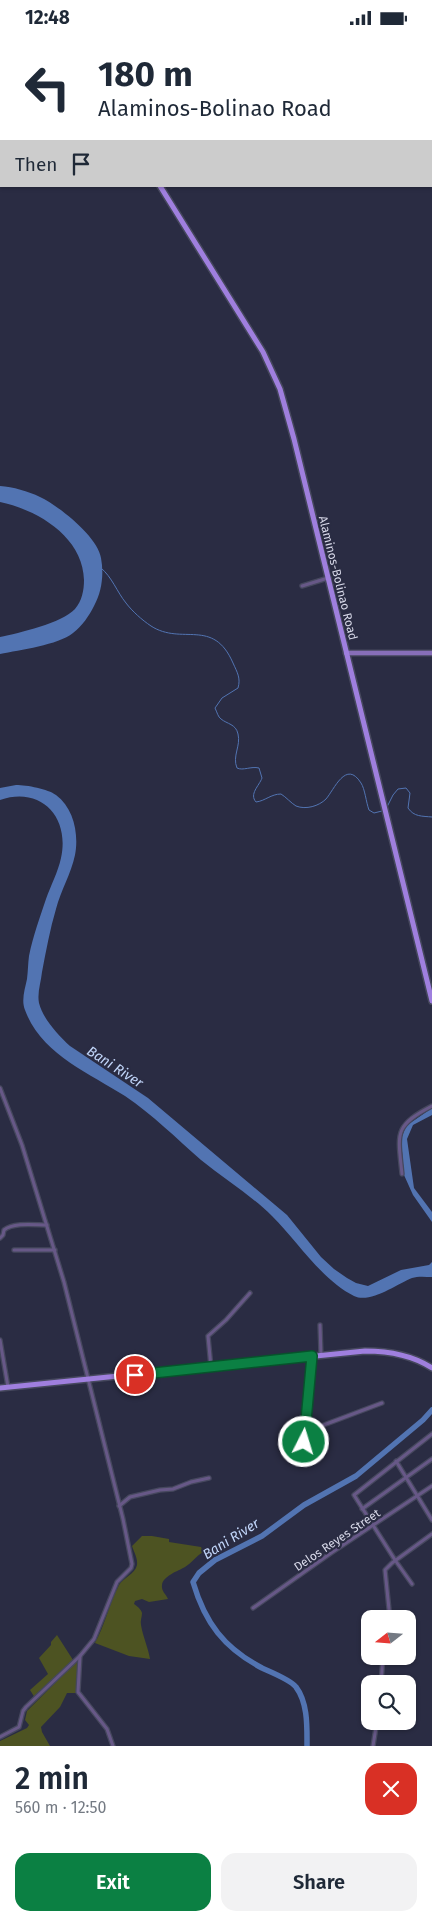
<!DOCTYPE html>
<html lang="en">
<head>
<meta charset="utf-8">
<style>
  body { margin:0; font-family:"Fira Sans",sans-serif; background:#f2f2f3; color:#1f2937; height:100vh; display:flex; flex-direction:column; font-size:19px; white-space:nowrap }
  * { box-sizing:border-box; margin:0 }
  p { font-size:16px; color:#747a83 }
  .icon { flex:none; width:28px; height:28px; fill:none; stroke:currentColor; stroke-width:2; stroke-linecap:round; stroke-linejoin:round }
  .map { position:relative; height:1711px; overflow:hidden }
  .drawer { display:flex; flex-direction:column; background:#fff; flex:1 }
  .drawer>* { flex:none }
  .banner { position:absolute; left:0px; top:0px; width:432px; height:152px; box-shadow:0 1px 4px #0004; background:#fff; color:#1f2937; overflow:hidden }
  .needle { width:32px; rotate:253deg }
  .tools { position:absolute; left:361px; top:1575px; display:grid; gap:10px }
  .tools a { display:grid; place-items:center; width:55px; height:55px; border-radius:10px; background:#fff; box-shadow:0 1px 4px #0004; font-size:25px }
  .pin { position:absolute; display:grid; place-items:center; width:42px; height:42px; color:#fff; margin:-21px; border:2px solid #fff; border-radius:50%; box-shadow:0 1px 5px #0007 }
  .me { position:absolute; width:55px; margin:-28px; rotate:5deg; stroke-linejoin:round; filter:drop-shadow(0 0 4px #0008) }
  .turn { display:flex; align-items:center; gap:18px; height:105px; padding:0 15px; font-size:22px }
  .turn .icon { width:65px; height:65px; stroke-width:2.5 }
  .turn b { display:block; font-size:35px; line-height:42px }
  .then { display:flex; align-items:center; height:48px; padding:0 15px; background:#0003; gap:10px; font-size:19px }
  .round { display:grid; place-items:center; flex:none; width:52px; height:52px; border-radius:15px; background:#f2f2f3 }
  .overview { display:flex; align-items:center; justify-content:space-between; height:85px; padding:0 15px }
  h1 { font-size:30px; font-weight:600; line-height:38px }
  .cta { display:flex; gap:10px; margin-top:auto; padding:10px 15px }
  .cta a { flex:1; height:58px; border-radius:15px; background:#0b8043; color:#fff; font-size:20px; font-weight:600; line-height:58px; text-align:center }
  .cta a+a { background:#f2f2f3; color:#1f2937 }
  .status { display:flex; justify-content:space-between; align-items:center; height:35px; padding:0 25px; background:#fff; direction:ltr }
  .status svg { height:14px; fill:currentColor }
  .map>svg:first-child { display:block }
</style>
</head>
<body>
<div class="status"><b>12:48</b><svg viewBox="0 0 49 12"><path d="M0 12V9h3v3zM5 12V6h3v6zM10 12V3h3v9zM15 12V0h3v12zM26 1h20v11H26zM47 4h2v5h-2z"/></svg></div>
<div class="map">
<svg width="432" height="1711" viewBox="0 0 432 1711">
  <rect width="100%" height="100%" fill="#2a2c43"/>
  <g fill="#4d5322">
    <path d="M142,1501H152L169,1504V1507L201,1512L203,1517C196,1521 192,1528 185,1532C178,1536 163,1541 162,1550C161,1556 166,1559 168,1564L149,1567L142,1564L135,1566L134,1569C137,1571 141,1574 142,1578C142,1582 140,1586 141,1590C143,1602 148,1612 150,1624L129,1621L95,1608C105,1590 109,1569 119,1550C123,1543 135,1539 137,1530C138,1524 134,1517 132,1511Z"/>
    <polygon points="57,1600 73,1625 35,1663 30,1655 48,1639 39,1623 51,1610 51,1607"/>
    <polygon points="79,1624 81,1637 78,1658 67,1658 60,1672 41,1692 42,1697 50,1711 0,1711 0,1706 27,1693 29,1690 25,1685 27,1676"/>
  </g>
  <g fill="#5274b2">
    <path d="M0,451C13,452 28,456 40,462C59,471 98,502 101,523C104,539 102,557 94,571C89,581 82,591 73,598C58,610 20,615 0,619V602C19,598 62,588 75,574C82,566 84,555 84,545C83,502 38,475 0,467Z"/>
    <path d="M16,750C27,750 48,754 56,760C74,773 79,800 75,820C71,839 61,855 56,874C50,894 46,916 42,937C41,947 37,958 39,968C43,984 58,1000 70,1011L148,1063L287,1180L321,1222L334,1234L347,1243L356,1248L368,1251L401,1235L429,1230L432,1227V1242C426,1242 418,1241 412,1243C397,1249 370,1269 354,1261C322,1245 297,1206 272,1181C251,1160 224,1144 201,1125C176,1103 153,1080 125,1061C89,1038 41,1019 25,975C21,965 25,954 27,944C28,936 28,928 29,921C33,901 40,882 46,864C51,850 58,837 61,823C70,782 41,751 0,765V753Z"/>
    <polygon points="432,1073 432,1080 413,1090 407,1104 414,1153 432,1177 432,1187 413,1160 404,1140 401,1104 406,1091"/>
  </g>
  <g fill="none" stroke-linecap="round" stroke-linejoin="round">
    <g stroke="#5274b2" stroke-width="1">
      <path d="M101,533C112,542 117,557 126,568C132,576 142,585 151,591C182,611 213,582 233,628C237,637 241,643 238,653L222,663L215,673C217,677 218,682 221,684C227,689 236,689 238,699C241,711 232,721 237,733C243,736 251,731 259,733L262,743C259,751 249,759 256,767C265,766 271,759 281,759C286,762 291,768 296,771C306,775 319,771 326,764C334,755 346,724 361,748C365,754 366,767 369,775L374,778L382,776"/>
      <path d="M387,772L393,760L398,754L406,753L410,758L408,773C414,782 422,781 432,782"/>
    </g>
    <g stroke="#5274b2" stroke-width="5.5">
      <polyline points="174,0 179,1"/>
      <polyline points="141,1 145,0"/>
      <polyline points="0,9 1,10"/>
      <polyline points="431,37 432,37"/>
      <path d="M307,1711C307,1692 308,1668 296,1652C291,1645 271,1637 262,1633C224,1613 205,1588 193,1547L199,1538L215,1525L262,1501L304,1470L356,1441L423,1385L432,1375"/>
    </g>
    <defs>
      <g id="minor">
        <polyline points="302,551 328,543"/>
        <polyline points="0,1053 22,1110 64,1247 123,1484 132,1529 131,1533 117,1547 94,1604 80,1621 26,1672 23,1676 19,1692 0,1702"/>
        <path d="M402,1139C398,1099 393,1091 432,1071"/>
        <path d="M0,1203L3,1200L4,1195C14,1187 35,1190 47,1190"/>
        <polyline points="14,1215 55,1215"/>
        <polyline points="320,1290 321,1320"/>
        <polyline points="0,1305 8,1352"/>
        <polyline points="211,1332 208,1301 226,1285 250,1258"/>
        <polyline points="305,1389 312,1387 316,1391 321,1391 382,1368"/>
        <polyline points="304,1407 312,1321"/>
        <polyline points="396,1426 432,1485"/>
        <polyline points="119,1471 130,1462 160,1455 173,1454 191,1447 209,1443"/>
        <polyline points="362,1474 432,1424"/>
        <polyline points="412,1549 395,1525 354,1460 432,1399"/>
        <polyline points="253,1573 331,1518 432,1451"/>
        <polyline points="390,1584 385,1535 392,1528 432,1499"/>
        <polyline points="80,1621 78,1657 107,1694 113,1711"/>
        <polyline points="381,1649 383,1621"/>
        <polyline points="373,1711 377,1686"/>
      </g>
      <polyline id="secondary" points="346,618 432,618"/>
      <g id="primary">
        <polyline points="64,0 65,1"/>
        <polyline points="160,151 263,317 280,354 294,404 432,966"/>
        <path d="M0,1353L365,1316C389,1316 412,1320 432,1333"/>
      </g>
    </defs>
    <use href="#minor" stroke="#46485e" stroke-width="5.5"/>
    <use href="#secondary" stroke="#46485e" stroke-width="7"/>
    <use href="#primary" stroke="#46485e" stroke-width="8"/>
    <use href="#minor" stroke="#675887" stroke-width="3"/>
    <use href="#secondary" stroke="#876eb8" stroke-width="4.5"/>
    <use href="#primary" stroke="#9f7fde" stroke-width="5"/>
  </g>
  <g fill="none" stroke-linecap="round" stroke-linejoin="round">
    <defs>
      <polyline id="route" points="135,1340 312,1321 304,1407"/>
    </defs>
    <use href="#route" stroke="#07532c" stroke-width="12"/>
    <use href="#route" stroke="#0b8043" stroke-width="9"/>
  </g>
  <g text-anchor="middle" dominant-baseline="central" stroke-width="4.5" stroke-linejoin="round" paint-order="stroke">
    <g font-size="12" fill="#d8d9e9" stroke="#2a2c43">
      <text transform="translate(338 543) rotate(76)">Alaminos-Bolinao Road</text>
      <text transform="translate(337 1505) rotate(-34)">Delos Reyes Street</text>
    </g>
    <g font-size="14" font-style="italic" fill="#c1d5f9" stroke="#2a2c43">
      <text transform="translate(115 1032) rotate(33)">Bani River</text>
      <text transform="translate(231 1504) rotate(-32)">Bani River</text>
    </g>
  </g>
</svg>
<div class="tools">
<a><svg class="needle" viewBox="-14 -14 28 28"><path d="M0-13l5 13h-10z" fill="#e53935"/><path d="M0 13l5-13h-10z" fill="#747a83"/></svg></a>
<a><svg class="icon" aria-label="search" viewBox="0 0 24 24"><circle cx="10" cy="10" r="6"/><path d="M15 15l6 6"/></svg></a>
</div>
<div class="pin" style="left:135px;top:1340px;background:#d93025"><svg class="icon" aria-label="arrive" viewBox="0 0 24 24"><path d="M6 21V4h12l-3 4 3 4H6"/></svg></div>
<svg class="me" style="left:304px;top:1407px" viewBox="-20 -20 40 40"><circle r="17" fill="#0b8043" stroke="#fff" stroke-width="3"/><path d="M0-11L8 9 0 5-8 9z" fill="#fff"/></svg>
<div class="banner">
<div class="turn"><svg class="icon" aria-label="left" viewBox="0 0 24 24"><path d="M17 20v-9H6M10 6l-5 5 5 5"/></svg><div><b>180 m</b>Alaminos-Bolinao Road</div></div>
<div class="then">Then<svg class="icon" aria-label="arrive" viewBox="0 0 24 24"><path d="M6 21V4h12l-3 4 3 4H6"/></svg></div>
</div>
</div>
<section class="drawer">
<div class="overview"><div><h1>2 min</h1><p>560 m · 12:50</p></div><a class="round" style="background:#d93025;color:#fff"><svg class="icon" aria-label="close" viewBox="0 0 24 24"><path d="M6 6l12 12M18 6L6 18"/></svg></a></div>
<div class="cta"><a>Exit</a><a>Share</a></div>
</section>
</body>
</html>
